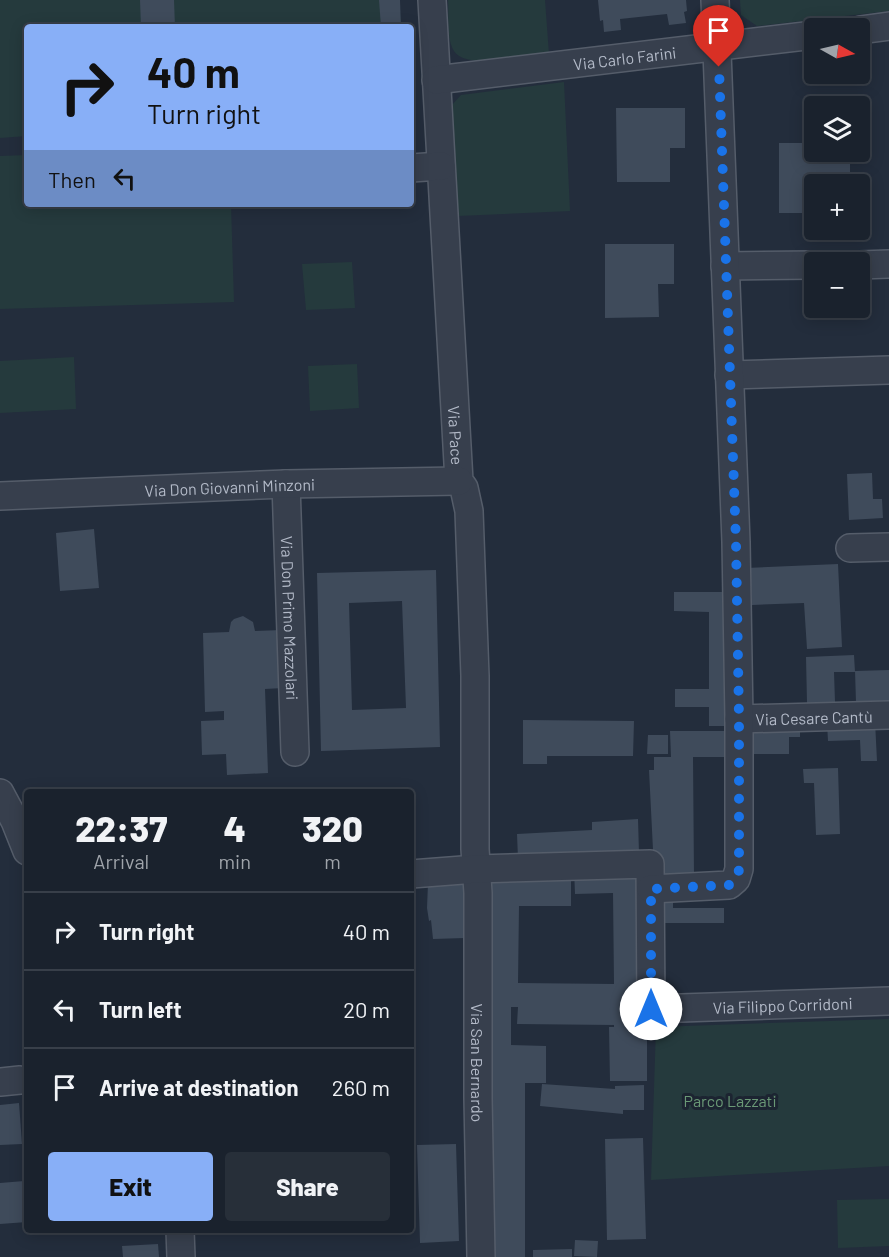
<!DOCTYPE html>
<html lang="en">
<head>
<meta charset="utf-8">
<style>
  body { margin:0; font-family:Barlow,sans-serif; background:#272f39; color:#f1f3f6; height:100vh; display:flex; flex-direction:column; font-size:22px; white-space:nowrap }
  * { box-sizing:border-box; margin:0 }
  p { font-size:20px; color:#9fa4aa }
  .icon { flex:none; width:33px; height:33px; fill:none; stroke:currentColor; stroke-width:2; stroke-linecap:round; stroke-linejoin:round }
  .map { position:relative; flex:1; overflow:hidden }
  .details { position:absolute; left:24px; top:789px; width:390px; height:444px; display:flex; flex-direction:column; background:#1a222d; border-radius:6px; box-shadow:0 3px 15px #0003,0 0 0 2px #383f49 }
  .details>* { flex:none }
  .hud { position:absolute; left:24px; top:24px; width:390px; height:183px; border-radius:6px; box-shadow:0 3px 15px #0003,0 0 0 2px #383f49; background:#88aff7; color:#111; overflow:hidden }
  .needle { width:39px; rotate:98deg }
  .tools { position:absolute; left:804px; top:18px; display:grid; gap:12px }
  .tools a { display:grid; place-items:center; width:66px; height:66px; border-radius:6px; background:#1a222d; box-shadow:0 3px 15px #0003,0 0 0 2px #383f49; font-size:30px }
  .pin { position:absolute; display:grid; place-items:center; width:51px; height:51px; color:#fff; margin:-62px -26px; border-radius:50% 50% 50% 0; rotate:-45deg; box-shadow:0 0 6px #0007 }
  .pin .icon { rotate:45deg }
  .me { position:absolute; width:66px; margin:-33px; rotate:0deg; stroke-linejoin:round; filter:drop-shadow(0 0 4px #0008) }
  .turn { display:flex; align-items:center; gap:21px; height:126px; padding:0 24px; font-size:27px }
  .turn .icon { width:78px; height:78px; stroke-width:2.5 }
  .turn b { display:block; font-size:42px; line-height:51px }
  .then { display:flex; align-items:center; height:57px; padding:0 24px; background:#0003; gap:12px; font-size:22px }
  .eta { display:flex; justify-content:space-evenly; align-items:center; height:102px; text-align:center }
  .eta b { font-size:36px; font-weight:800; line-height:42px }
  .primary-button { display:flex; gap:12px; margin-top:auto; padding:12px 24px }
  .primary-button a { flex:1; height:69px; border-radius:6px; background:#88aff7; color:#111; font-size:24px; font-weight:800; line-height:69px; text-align:center }
  .primary-button a+a { background:#272f39; color:#f1f3f6 }
  ul { padding:0; list-style:none }
  li { display:flex; align-items:center; gap:18px; height:78px; padding:0 24px; border-top:2px solid #383f49 }
  li div { flex:1 }
  li b { display:block; font-size:22px }
  li em { font-style:normal }
  .map>svg:first-child { display:block }
</style>
</head>
<body>
<div class="map">
<svg width="889" height="1257" viewBox="0 0 889 1257">
  <rect width="100%" height="100%" fill="#232d3c"/>
  <g fill="#253a3d">
    <polygon points="0,0 399,0 401,27 27,27 27,136 0,138"/>
    <path d="M448,0H545L549,54C528,56 467,71 454,51C446,38 449,15 448,0Z"/>
    <polygon points="740,0 889,0 889,11 757,26 741,15"/>
    <polygon points="564,82 570,211 458,216 451,106 461,95"/>
    <polygon points="27,155 27,204 231,204 234,302 0,309 0,156"/>
    <polygon points="352,262 355,308 306,310 302,264"/>
    <polygon points="74,357 76,409 0,413 0,361"/>
    <polygon points="357,364 359,408 310,411 308,366"/>
    <polygon points="889,1019 889,1166 651,1180 656,1027"/>
    <polygon points="889,1199 889,1246 838,1248 837,1200"/>
  </g>
  <g fill="#3f4b5b" fill-rule="evenodd">
    <polygon points="140,0 174,0 175,27 141,27"/>
    <polygon points="379,0 400,0 401,27 381,27"/>
    <polygon points="598,0 686,0 687,11 684,12 686,23 669,25 667,14 620,19 621,30 604,32 603,20 600,21"/>
    <polygon points="616,108 685,108 685,148 670,148 670,182 617,182"/>
    <polygon points="779,143 814,143 814,152 850,152 850,184 814,184 814,213 779,213"/>
    <polygon points="605,244 674,244 674,284 658,284 659,317 605,318"/>
    <polygon points="872,473 873,499 882,499 883,518 849,520 847,474"/>
    <polygon points="94,529 99,588 60,591 56,533"/>
    <polygon points="838,564 842,647 807,649 804,603 752,605 751,586 746,586 745,568"/>
    <path d="M436,570L440,747L321,751L317,573ZM402,601L406,708L352,710L349,603Z"/>
    <polygon points="674,592 732,592 732,726 709,726 709,707 675,707 675,689 709,689 709,612 674,611"/>
    <polygon points="243,616 253,622 255,631 282,630 283,688 265,689 268,773 227,775 226,754 202,755 201,721 224,720 224,711 205,712 203,633 229,632 231,622 234,619"/>
    <polygon points="854,655 855,672 834,672 835,702 807,703 806,657"/>
    <polygon points="889,670 889,701 856,702 855,671"/>
    <polygon points="523,720 634,721 633,756 547,756 547,764 523,764"/>
    <polygon points="875,721 877,761 861,761 860,740 828,741 827,723"/>
    <polygon points="750,727 800,727 800,737 789,737 789,754 750,754"/>
    <polygon points="670,731 733,731 732,757 693,757 694,875 656,877 655,850 653,850 649,770 654,770 654,757 671,757"/>
    <polygon points="648,735 668,735 668,754 647,754"/>
    <polygon points="838,768 840,834 816,835 814,783 804,783 803,769"/>
    <polygon points="638,819 639,853 518,859 517,834 592,830 592,822"/>
    <polygon points="574,869 641,874 642,1027 647,1027 647,1081 610,1081 609,1027 614,1027 614,1025 517,1024 518,1007 511,1007 511,1045 546,1046 546,1083 525,1083 525,1257 485,1257 486,882 495,872 571,878 571,906 519,906 518,983 614,984 613,893 575,894"/>
    <polygon points="428,883 465,883 465,938 433,939 431,920 429,921 427,908"/>
    <polygon points="673,896 673,908 724,908 724,923 661,923 661,897"/>
    <polygon points="542,1084 615,1089 615,1086 644,1085 644,1110 623,1110 623,1114 540,1106"/>
    <polygon points="19,1103 22,1144 0,1145 0,1105"/>
    <polygon points="643,1138 646,1239 607,1240 605,1139"/>
    <polygon points="456,1144 459,1241 420,1243 417,1145"/>
    <polygon points="24,1181 27,1222 0,1224 0,1183"/>
    <polygon points="575,1240 598,1241 597,1257 574,1256"/>
    <polygon points="158,1244 159,1257 123,1257 122,1246"/>
    <polygon points="572,1249 572,1257 533,1257 533,1250"/>
  </g>
  <g fill="none" stroke-linecap="round" stroke-linejoin="round">
    <defs>
      <g id="minor">
        <path id="s1" d="M432,0L459,481L464,488L469,511L475,676V849L478,893V1098L481,1257"/>
        <polyline points="860,30 889,26"/>
        <path id="s2" d="M436,80L814,35"/>
        <polyline points="411,168 441,166"/>
        <polyline points="860,265 889,264"/>
        <polyline points="725,266 814,265"/>
        <polyline points="729,375 889,370"/>
        <path id="s3" d="M286,484L295,752"/>
        <path id="s4" d="M0,496L286,484L459,481"/>
        <polyline points="850,548 889,547"/>
        <path id="s5" d="M739,719L889,715"/>
        <polyline points="0,793 15,821 27,851"/>
        <path id="s6" d="M411,874L476,869L650,864L651,1009L889,1001"/>
        <polyline points="651,889 729,885 736,879 739,869 739,719 736,542 715,0"/>
        <polyline points="0,1082 20,1080"/>
        <polyline points="180,1230 181,1257"/>
      </g>
    </defs>
    <use href="#minor" stroke="#555d6a" stroke-width="30"/>
    <use href="#minor" stroke="#373f4d" stroke-width="27"/>
  </g>
  <g fill="none" stroke-linecap="round" stroke-linejoin="round">
    <polyline stroke="#1a73e8" stroke-width="10" stroke-dasharray="0 18" points="651,1009 651,889 729,885 736,879 739,870 739,719 736,542 719,67"/>
  </g>
  <g text-anchor="middle" dominant-baseline="central" stroke-width="6" stroke-linejoin="round" paint-order="stroke">
    <g font-size="16" fill="#b3bac8" stroke="#1c2431">
      <text stroke="none"><textPath href="#s2" startOffset="190">Via Carlo Farini</textPath></text>
      <text stroke="none"><textPath href="#s1" startOffset="436">Via Pace</textPath></text>
      <text stroke="none"><textPath href="#s4" startOffset="230">Via Don Giovanni Minzoni</textPath></text>
      <text stroke="none"><textPath href="#s3" startOffset="134">Via Don Primo Mazzolari</textPath></text>
      <text stroke="none"><textPath href="#s5" startOffset="75">Via Cesare Cantù</textPath></text>
      <text stroke="none"><textPath href="#s6" startOffset="516">Via Filippo Corridoni</textPath></text>
      <text stroke="none"><textPath href="#s1" startOffset="1066">Via San Bernardo</textPath></text>
    </g>
    <g font-size="16" fill="#6a9976" stroke="#1c2431">
      <text x="730" y="1100">Parco Lazzati</text>
    </g>
  </g>
</svg>
<div class="tools">
<a><svg class="needle" viewBox="-14 -14 28 28"><path d="M0-13l5 13h-10z" fill="#e53935"/><path d="M0 13l5-13h-10z" fill="#9fa4aa"/></svg></a>
<a><svg class="icon" aria-label="layers" viewBox="0 0 24 24"><path d="M12 4l9 5-9 5-9-5zM3 14l9 5 9-5"/></svg></a>
<a>+</a>
<a>−</a>
</div>
<div class="pin" style="left:719px;top:67px;background:#d93025"><svg class="icon" aria-label="arrive" viewBox="0 0 24 24"><path d="M6 21V4h12l-3 4 3 4H6"/></svg></div>
<svg class="me" style="left:651px;top:1009px" viewBox="-20 -20 40 40"><circle r="19" fill="#fff"/><path d="M0-13L10 11 0 6-10 11z" fill="#1a73e8"/></svg>
<div class="hud">
<div class="turn"><svg class="icon" aria-label="right" viewBox="0 0 24 24"><path d="M7 20v-9h11M14 6l5 5-5 5"/></svg><div><b>40 m</b>Turn right</div></div>
<div class="then">Then<svg class="icon" aria-label="left" viewBox="0 0 24 24"><path d="M17 20v-9H6M10 6l-5 5 5 5"/></svg></div>
</div>
<section class="details">
<div class="eta">
<div><b>22:37</b><p>Arrival</p></div>
<div><b>4</b><p>min</p></div>
<div><b>320</b><p>m</p></div>
</div>
<ul>
<li><svg class="icon" aria-label="right" viewBox="0 0 24 24"><path d="M7 20v-9h11M14 6l5 5-5 5"/></svg><div><b>Turn right</b></div><em>40 m</em></li>
<li><svg class="icon" aria-label="left" viewBox="0 0 24 24"><path d="M17 20v-9H6M10 6l-5 5 5 5"/></svg><div><b>Turn left</b></div><em>20 m</em></li>
<li><svg class="icon" aria-label="arrive" viewBox="0 0 24 24"><path d="M6 21V4h12l-3 4 3 4H6"/></svg><div><b>Arrive at destination</b></div><em>260 m</em></li>
</ul>
<div class="primary-button"><a>Exit</a><a>Share</a></div>
</section>
</div>
</body>
</html>
